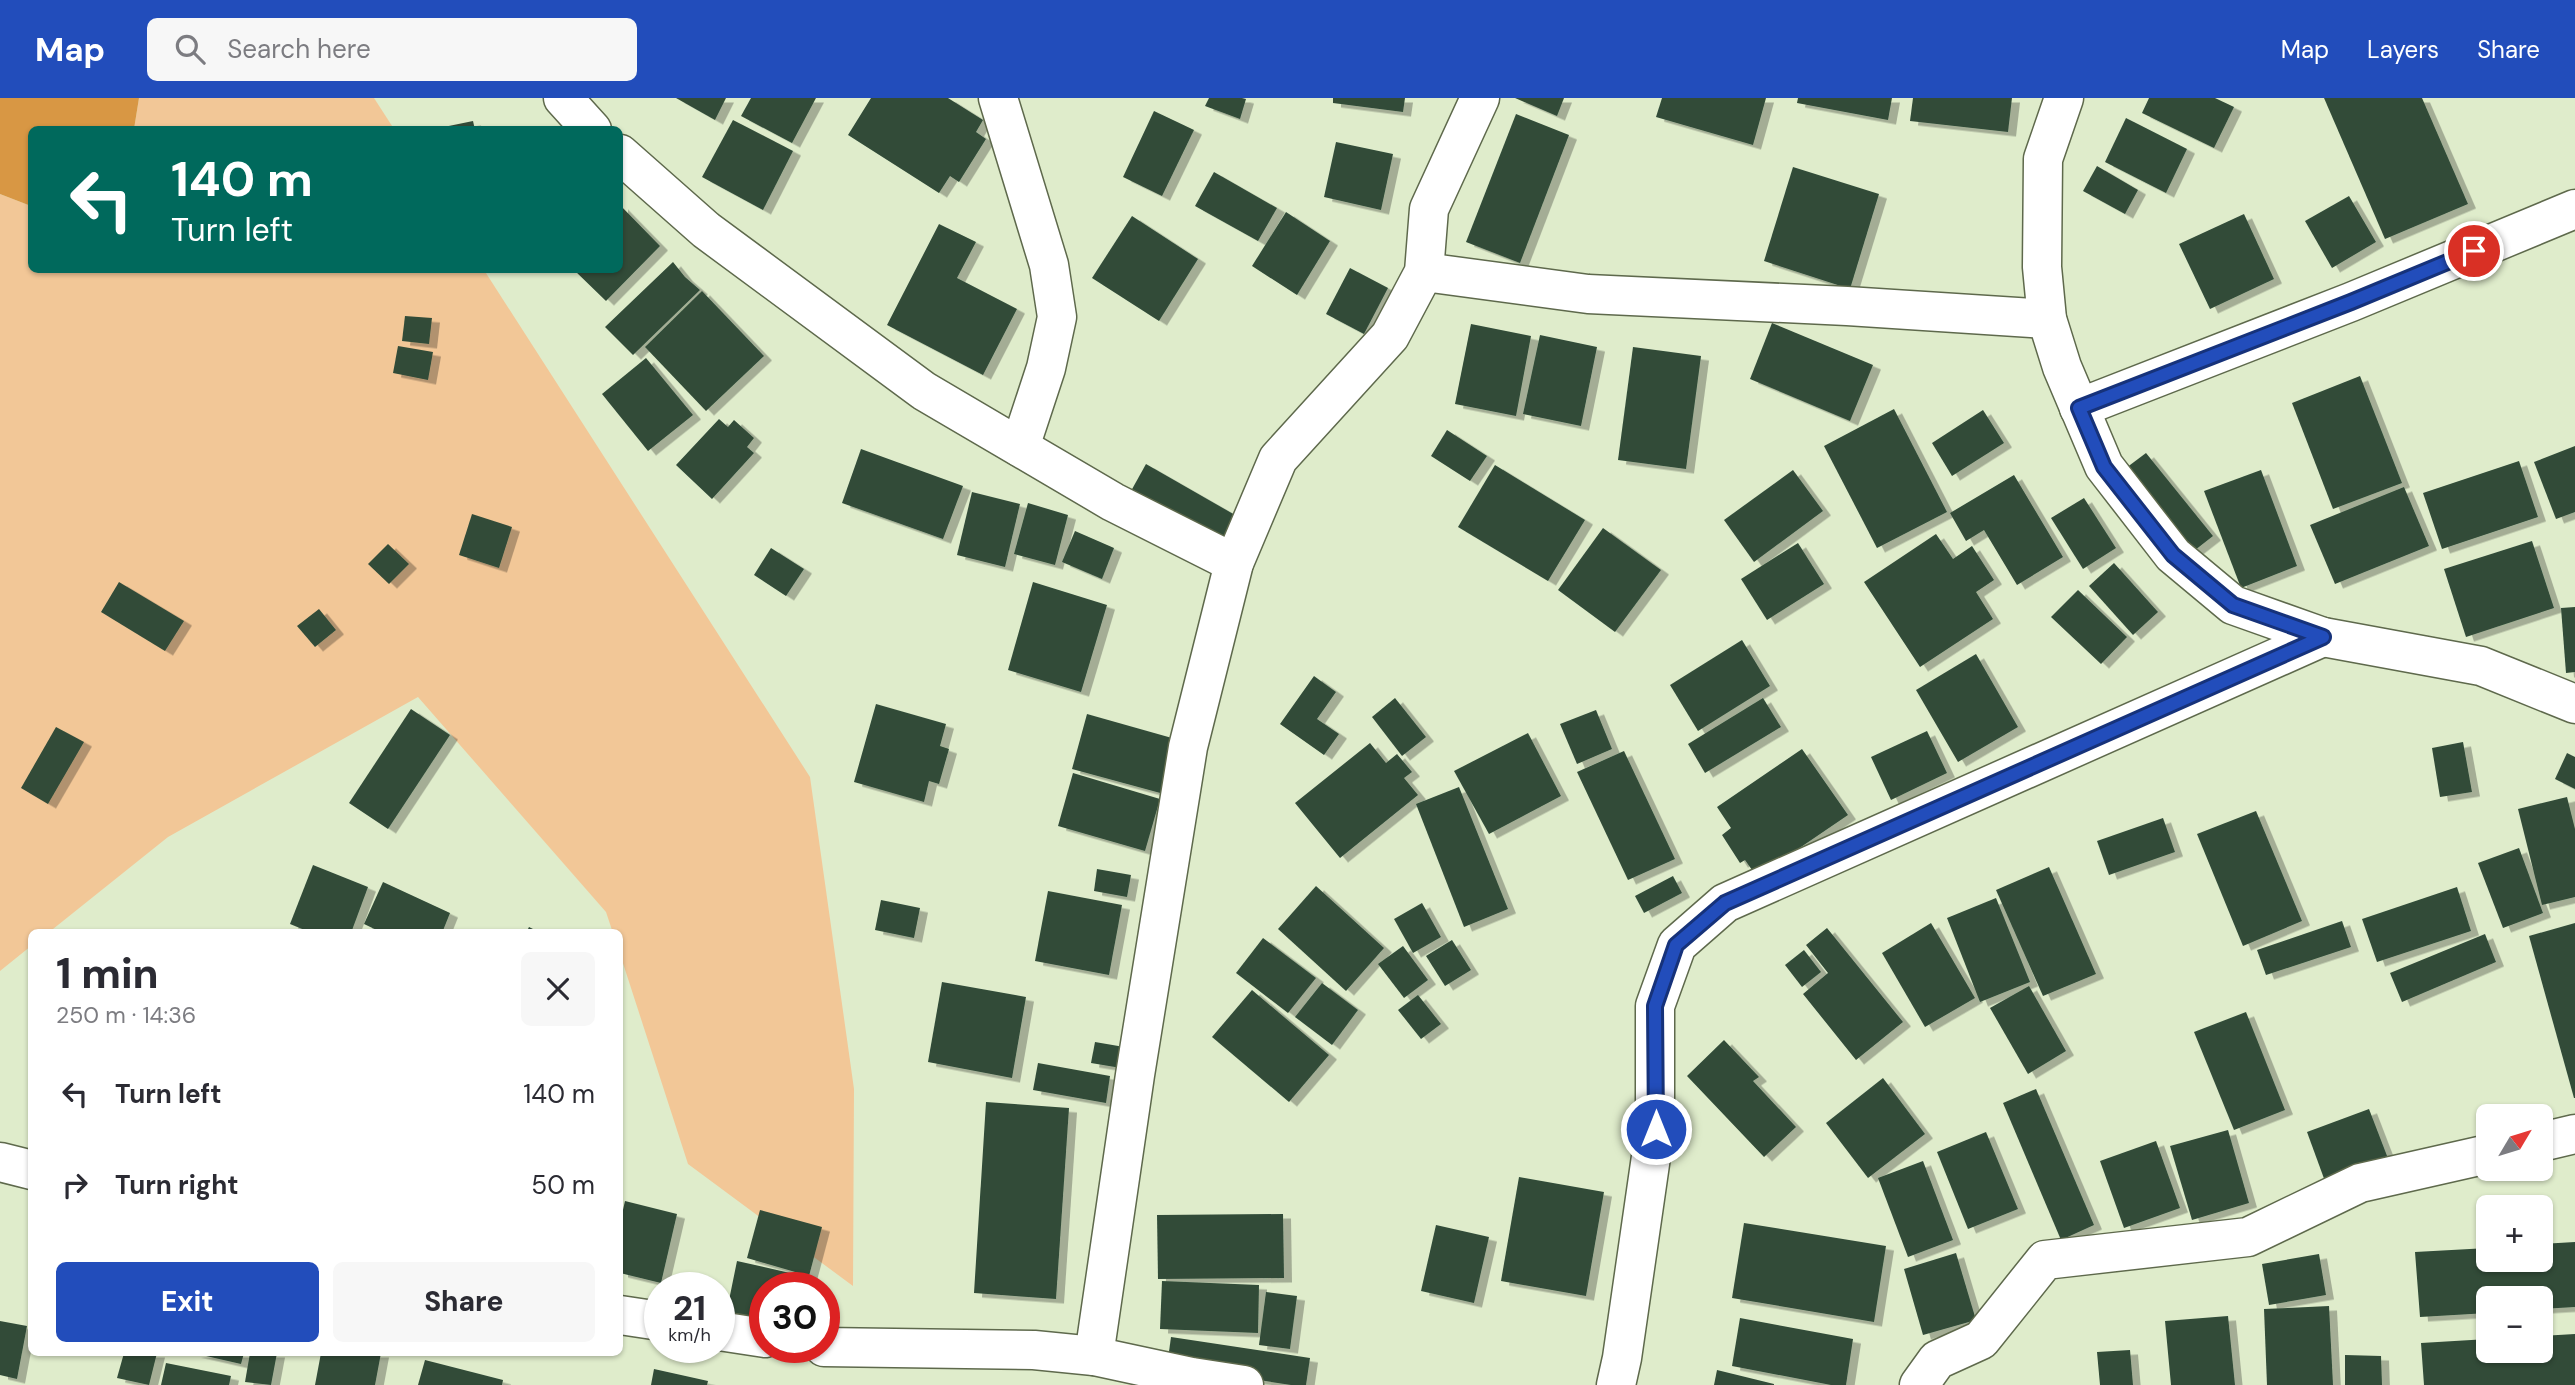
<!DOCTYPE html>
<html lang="en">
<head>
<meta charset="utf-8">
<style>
  body { margin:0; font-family:"DM Sans",sans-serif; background:#f7f7f7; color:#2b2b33; height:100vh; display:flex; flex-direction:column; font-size:26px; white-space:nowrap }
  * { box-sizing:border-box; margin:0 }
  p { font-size:23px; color:#7c7c81 }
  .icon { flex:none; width:38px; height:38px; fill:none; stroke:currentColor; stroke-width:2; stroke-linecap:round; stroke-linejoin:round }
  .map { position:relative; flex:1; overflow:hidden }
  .sheet { position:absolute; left:28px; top:831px; width:595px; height:427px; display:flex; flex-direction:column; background:#fff; border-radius:10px; box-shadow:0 2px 5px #0004 }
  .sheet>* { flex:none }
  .hud { position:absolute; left:28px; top:28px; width:595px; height:147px; border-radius:10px; box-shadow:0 2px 5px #0004; background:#00695c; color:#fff; overflow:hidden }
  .needle { width:46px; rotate:52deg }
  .tools { position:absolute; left:2476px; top:1006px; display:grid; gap:14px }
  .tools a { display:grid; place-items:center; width:77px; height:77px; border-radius:10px; background:#fff; box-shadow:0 2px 5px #0004; font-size:35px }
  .speed { position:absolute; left:644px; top:1174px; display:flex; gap:14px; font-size:35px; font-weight:700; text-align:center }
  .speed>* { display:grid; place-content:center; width:91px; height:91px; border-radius:50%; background:#fff; box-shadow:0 2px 5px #0004; line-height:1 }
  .speed small { font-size:18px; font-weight:400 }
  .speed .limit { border:10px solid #d22; background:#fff; color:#111 }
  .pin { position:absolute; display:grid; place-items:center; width:60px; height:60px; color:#fff; margin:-30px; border:4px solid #fff; border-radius:50%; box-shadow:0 2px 7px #0007 }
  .me { position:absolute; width:77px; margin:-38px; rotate:0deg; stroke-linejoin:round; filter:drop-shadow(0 0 5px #0008) }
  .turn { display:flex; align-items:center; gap:24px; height:147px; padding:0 28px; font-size:32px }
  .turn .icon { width:91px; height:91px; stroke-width:2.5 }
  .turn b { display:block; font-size:49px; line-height:60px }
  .round { display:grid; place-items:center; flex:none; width:74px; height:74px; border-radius:10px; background:#f7f7f7 }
  .head { display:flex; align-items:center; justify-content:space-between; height:119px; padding:0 28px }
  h1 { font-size:42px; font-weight:800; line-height:52px }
  .primary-button { display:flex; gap:14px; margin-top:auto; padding:14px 28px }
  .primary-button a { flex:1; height:80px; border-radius:10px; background:#224dbb; color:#fff; font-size:28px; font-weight:800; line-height:80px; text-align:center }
  .primary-button a+a { background:#f7f7f7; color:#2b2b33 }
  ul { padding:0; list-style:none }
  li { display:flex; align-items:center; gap:21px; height:91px; padding:0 28px }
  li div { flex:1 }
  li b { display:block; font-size:26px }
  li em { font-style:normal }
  header { display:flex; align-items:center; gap:42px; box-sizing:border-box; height:98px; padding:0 35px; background:#224dbb; color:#fff }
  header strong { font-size:33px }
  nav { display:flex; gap:38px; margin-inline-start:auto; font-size:24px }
  .search { width:490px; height:63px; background:#f7f7f7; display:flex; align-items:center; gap:18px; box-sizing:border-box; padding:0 24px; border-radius:10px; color:#7c7c81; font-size:26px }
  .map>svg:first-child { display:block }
</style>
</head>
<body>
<header>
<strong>Map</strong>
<div class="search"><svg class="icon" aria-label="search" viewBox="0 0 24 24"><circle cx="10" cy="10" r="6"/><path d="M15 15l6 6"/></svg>Search here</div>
<nav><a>Map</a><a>Layers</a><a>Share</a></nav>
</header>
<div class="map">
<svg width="2575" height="1287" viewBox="0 0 2575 1287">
  <defs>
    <filter id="shadow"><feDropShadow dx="8" dy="4.5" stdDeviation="0" flood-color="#0004"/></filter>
  </defs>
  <rect width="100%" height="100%" fill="#dfeccb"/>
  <g fill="#f2c797">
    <polygon points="139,0 374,0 394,31 134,31"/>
    <polygon points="0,96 31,108 32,172 484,172 810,679 854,991 853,1188 688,1066 620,856 620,835 613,835 606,814 418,599 168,739 48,835 32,835 31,848 0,873"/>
  </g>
  <polygon fill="#d89744" points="0,0 139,0 134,31 32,32 31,108 0,96"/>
  <g fill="#314c39" filter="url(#shadow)">
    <polygon points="676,0 726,0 715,22"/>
    <polygon points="751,0 816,0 792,45 741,18"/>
    <polygon points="871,0 948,0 983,22 976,34 986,41 959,84 950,78 939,95 848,37"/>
    <polygon points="1209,0 1242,0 1246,1 1240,21 1205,8"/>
    <polygon points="1333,0 1405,0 1403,14 1333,5"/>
    <polygon points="1515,0 1564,0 1557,18"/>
    <polygon points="1662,0 1766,0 1753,47 1656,19"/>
    <polygon points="1798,0 1892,0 1888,22 1797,5"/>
    <polygon points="1913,0 2012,0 2008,34 1910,23"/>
    <polygon points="2149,0 2215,0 2234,9 2214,50 2142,15"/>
    <polygon points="2324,0 2422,0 2468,106 2385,141"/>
    <polygon points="1154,13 1194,32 1162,98 1123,79"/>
    <polygon points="1516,16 1569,37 1520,165 1466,144"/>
    <polygon points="2126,20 2187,51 2166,95 2105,64"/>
    <polygon points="733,22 793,53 763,112 702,79"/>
    <polygon points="473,23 475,32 439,32 439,30"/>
    <polygon points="1336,44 1393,56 1381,112 1324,99"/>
    <polygon points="2097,68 2138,92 2125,116 2083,93"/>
    <polygon points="1793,69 1879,96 1850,191 1764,163"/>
    <polygon points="1214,74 1277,110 1258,143 1195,108"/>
    <polygon points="2349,98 2376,144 2332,170 2305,123"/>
    <polygon points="620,107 660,148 606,203 574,172 620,172"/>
    <polygon points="1286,114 1330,143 1297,197 1252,168"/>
    <polygon points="2244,116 2274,181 2210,211 2179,146"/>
    <polygon points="1132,118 1198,161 1159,223 1092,180"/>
    <polygon points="939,126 976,144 957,180 1017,211 983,277 887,227"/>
    <polygon points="673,164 685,179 700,192 633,257 605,229"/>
    <polygon points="1350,170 1388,190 1364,236 1326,216"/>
    <polygon points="702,193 764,258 706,313 645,249"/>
    <polygon points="405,218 432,220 429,246 402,243"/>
    <polygon points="1772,225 1873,267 1850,323 1750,281"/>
    <polygon points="1471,226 1531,238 1516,318 1455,306"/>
    <polygon points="1540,237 1597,249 1581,328 1523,316"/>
    <polygon points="398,248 433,254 428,282 393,275"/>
    <polygon points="1633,249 1701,258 1686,371 1618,362"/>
    <polygon points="646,260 693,317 648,353 602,296"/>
    <polygon points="2360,278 2402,385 2333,411 2292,305"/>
    <polygon points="1894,311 1947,414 1877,450 1824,348"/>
    <polygon points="1983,312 2004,345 1952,378 1932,345"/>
    <polygon points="719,321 728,329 734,322 754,340 747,349 754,355 712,401 676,367"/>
    <polygon points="1447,332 1487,358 1470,383 1431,358"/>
    <polygon points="2575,348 2575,414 2556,421 2534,364"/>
    <polygon points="861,351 963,388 943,441 842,405"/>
    <polygon points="2146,355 2213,438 2190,456 2122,373"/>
    <polygon points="2519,363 2538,419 2442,451 2423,395"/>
    <polygon points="1146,366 1242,421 1222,456 1126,402"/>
    <polygon points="1495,367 1585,422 1548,483 1458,429"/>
    <polygon points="1793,372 1823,413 1754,464 1724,422"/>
    <polygon points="2261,372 2297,468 2241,490 2204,393"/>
    <polygon points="2014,377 2063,459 2017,487 1984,432 1966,443 1950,415"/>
    <polygon points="2404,389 2429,448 2335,486 2310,427"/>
    <polygon points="972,394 1020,406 1005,469 957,457"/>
    <polygon points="2084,400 2116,450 2083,471 2051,420"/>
    <polygon points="1028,405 1068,417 1055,467 1014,456"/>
    <polygon points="472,416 512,429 499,470 459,457"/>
    <polygon points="1603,430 1661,472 1615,534 1558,492"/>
    <polygon points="1075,433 1114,450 1102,481 1062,464"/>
    <polygon points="1936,436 1953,461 1972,448 1994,482 1976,494 1993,521 1920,569 1864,484"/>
    <polygon points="2532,443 2554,510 2466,539 2444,471"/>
    <polygon points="1798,445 1824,486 1767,522 1741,481"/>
    <polygon points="388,446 409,466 389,486 368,466"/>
    <polygon points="771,450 804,471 786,498 754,477"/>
    <polygon points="2114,465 2158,514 2133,537 2089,488"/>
    <polygon points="119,484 184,523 165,553 101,514"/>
    <polygon points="1033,484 1107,507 1081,594 1008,572"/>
    <polygon points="2078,492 2127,539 2101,566 2051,519"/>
    <polygon points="2575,509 2575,574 2566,575 2561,510"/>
    <polygon points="319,511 336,532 315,549 297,528"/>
    <polygon points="1742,542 1770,588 1698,633 1670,587"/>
    <polygon points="1976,556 2018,629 1958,664 1916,592"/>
    <polygon points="1314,578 1336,594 1317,621 1339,636 1324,657 1280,626"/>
    <polygon points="1395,600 1426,639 1402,658 1372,619"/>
    <polygon points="1763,600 1781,629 1705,675 1688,646"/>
    <polygon points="876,606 946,626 940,648 949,651 939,686 929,683 924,704 854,684"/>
    <polygon points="411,611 450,637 388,731 349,705"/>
    <polygon points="1596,612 1612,651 1577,666 1560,626"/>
    <polygon points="1087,616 1179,642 1164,696 1072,671"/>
    <polygon points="56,629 84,644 48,706 21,690"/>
    <polygon points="1927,633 1947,675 1891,702 1871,659"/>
    <polygon points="1528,635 1561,698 1489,736 1454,673"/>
    <polygon points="2463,644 2472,694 2440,699 2432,650"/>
    <polygon points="1370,645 1386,665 1397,656 1412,674 1404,680 1418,697 1340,760 1295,705"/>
    <polygon points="1802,651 1848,717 1757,779 1745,762 1740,765 1722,737 1731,730 1717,709"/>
    <polygon points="1624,653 1675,761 1628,782 1577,674"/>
    <polygon points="2567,655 2575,659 2575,691 2555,681"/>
    <polygon points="1073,675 1160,701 1145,753 1058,728"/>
    <polygon points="1459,689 1508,811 1464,829 1416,706"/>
    <polygon points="2567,699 2575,731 2575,799 2542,807 2518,711"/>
    <polygon points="2256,713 2302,823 2243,848 2197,736"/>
    <polygon points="2163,720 2175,754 2109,777 2097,743"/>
    <polygon points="2519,750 2543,815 2503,830 2478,765"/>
    <polygon points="313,767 368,789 351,835 312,835 290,826"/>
    <polygon points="2049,769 2096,876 2043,898 1996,792"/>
    <polygon points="1097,771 1131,777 1127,799 1094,793"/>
    <polygon points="1673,778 1682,795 1644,815 1635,798"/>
    <polygon points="383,784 450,815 442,835 383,835 364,826"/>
    <polygon points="1316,788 1384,850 1346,893 1278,831"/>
    <polygon points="2457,789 2471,833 2377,864 2362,821"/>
    <polygon points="1048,793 1122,807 1109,877 1035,863"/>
    <polygon points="1996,800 2030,884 1980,904 1947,820"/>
    <polygon points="881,802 920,810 914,840 875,832"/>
    <polygon points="1422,805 1441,839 1413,855 1394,821"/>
    <polygon points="2342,823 2351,849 2266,877 2257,852"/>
    <polygon points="1931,825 1975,900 1925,929 1882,855"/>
    <polygon points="2575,825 2575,1000 2574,1000 2529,838"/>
    <polygon points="529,829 541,835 526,835"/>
    <polygon points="1827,830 1903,924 1856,962 1803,896 1828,875 1806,847"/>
    <polygon points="2485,836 2496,864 2402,904 2390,875"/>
    <polygon points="1263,840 1316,880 1288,915 1236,875"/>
    <polygon points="1452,842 1471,872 1445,888 1426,858"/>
    <polygon points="1403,848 1428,882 1404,900 1378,866"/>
    <polygon points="1804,852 1821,874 1802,889 1785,867"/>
    <polygon points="942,884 1026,899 1012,980 928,964"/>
    <polygon points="1322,885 1358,912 1332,947 1295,919"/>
    <polygon points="2029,888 2066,953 2028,976 1990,910"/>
    <polygon points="1252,892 1329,957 1289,1004 1212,939"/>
    <polygon points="1418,897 1441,926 1421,941 1398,912"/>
    <polygon points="2246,914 2285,1012 2234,1032 2194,934"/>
    <polygon points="1724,942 1759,979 1753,983 1796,1029 1764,1059 1687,978"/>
    <polygon points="1095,944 1130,950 1127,971 1091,965"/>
    <polygon points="1038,965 1110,978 1106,1005 1033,992"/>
    <polygon points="1883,980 1925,1036 1868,1080 1826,1025"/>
    <polygon points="2036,991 2094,1127 2061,1142 2003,1005"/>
    <polygon points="986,1004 1069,1010 1056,1201 974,1195"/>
    <polygon points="2369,1011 2389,1063 2326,1086 2307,1034"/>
    <polygon points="2228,1032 2249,1105 2192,1122 2170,1048"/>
    <polygon points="1986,1034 2018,1111 1968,1131 1937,1054"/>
    <polygon points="2156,1043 2180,1110 2124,1130 2100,1063"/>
    <polygon points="1923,1063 1953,1142 1908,1159 1878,1080"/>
    <polygon points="1519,1079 1604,1094 1586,1198 1501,1183"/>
    <polygon points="625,1103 677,1116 661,1185 620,1175 620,1125"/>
    <polygon points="760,1112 822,1129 809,1178 747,1160"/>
    <polygon points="1283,1116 1284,1180 1158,1181 1157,1117"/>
    <polygon points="1744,1125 1886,1148 1874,1224 1732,1200"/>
    <polygon points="1436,1127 1489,1139 1474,1205 1421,1193"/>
    <polygon points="2575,1144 2575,1209 2541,1211 2541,1200 2488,1200 2488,1215 2420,1219 2415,1154 2488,1150 2488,1162 2541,1162 2541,1146"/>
    <polygon points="1956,1155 1976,1222 1923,1237 1904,1171"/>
    <polygon points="2319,1156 2326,1197 2269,1207 2262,1166"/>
    <polygon points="737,1163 799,1177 796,1190 765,1190 765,1226 726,1217"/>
    <polygon points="1162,1183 1259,1187 1258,1235 1160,1231"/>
    <polygon points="1266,1194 1297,1198 1290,1251 1259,1247"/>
    <polygon points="2329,1208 2333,1287 2267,1287 2264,1211"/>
    <polygon points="2228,1218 2235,1287 2171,1287 2165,1223"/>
    <polygon points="1740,1220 1853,1241 1846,1287 1831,1287 1732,1268"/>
    <polygon points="0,1223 27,1228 17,1281 0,1277"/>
    <polygon points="2575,1236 2575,1287 2424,1287 2421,1245 2488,1241 2488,1253 2541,1253 2541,1238"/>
    <polygon points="1171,1239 1310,1260 1306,1287 1291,1287 1167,1268"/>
    <polygon points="2130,1252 2133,1287 2100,1287 2097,1254"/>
    <polygon points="124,1255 157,1255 149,1287 117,1280"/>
    <polygon points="193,1255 244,1255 241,1266"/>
    <polygon points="250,1255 277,1255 271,1287 245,1284"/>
    <polygon points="321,1255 381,1255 375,1287 315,1287"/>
    <polygon points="2345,1257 2381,1258 2382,1287 2345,1287"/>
    <polygon points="425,1262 503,1282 502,1287 418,1287"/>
    <polygon points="166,1265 231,1278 229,1287 161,1287"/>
    <polygon points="654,1271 708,1283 707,1287 651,1287"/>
    <polygon points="1717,1272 1774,1286 1774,1287 1714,1287"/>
  </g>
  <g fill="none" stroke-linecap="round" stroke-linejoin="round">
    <defs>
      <g id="minor">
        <polyline points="563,0 592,32"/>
        <polyline points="998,0 1049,167 1057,219 1046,270 1020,349"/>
        <polyline points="2064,0 2043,61 2042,169 2047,221 2062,269 2104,368 2173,457 2233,507 2323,539 2481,568 2575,606"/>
        <polyline points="620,56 706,132 924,293 1113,404 1234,465"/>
        <polyline points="1424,174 1588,196 1847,208 2047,221"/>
        <polyline points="2079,310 2351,204 2575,111"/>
        <polyline points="2541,1044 2575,1036"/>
        <polyline points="0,1064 32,1072"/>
        <polyline points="620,1217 660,1223"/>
        <polyline points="719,1233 765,1240"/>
        <polyline points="824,1249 1034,1252 1094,1258 1192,1279 1244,1287"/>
        <polyline points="1094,1258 1135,977 1188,649 1234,465 1278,361 1390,238 1424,174 1429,111 1480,0"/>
        <polyline points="1616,1287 1622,1260 1655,1031 1655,908 1677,847 1725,805 2323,539"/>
        <polyline points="1919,1287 1937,1262 1981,1242 2045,1162 2248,1139 2360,1085 2488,1056"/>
      </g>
    </defs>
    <use href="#minor" stroke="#5e694c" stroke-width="41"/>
    <use href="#minor" stroke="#fff" stroke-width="38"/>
  </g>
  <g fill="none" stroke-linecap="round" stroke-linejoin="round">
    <defs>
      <polyline id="route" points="1656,1031 1655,908 1676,847 1725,805 2323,539 2233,507 2173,457 2104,369 2079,310 2351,204 2474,153"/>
    </defs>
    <use href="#route" stroke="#16327a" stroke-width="18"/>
    <use href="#route" stroke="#224dbb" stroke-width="12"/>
  </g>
</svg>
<div class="tools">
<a><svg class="needle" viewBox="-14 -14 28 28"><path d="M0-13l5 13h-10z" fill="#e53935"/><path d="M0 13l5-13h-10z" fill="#7c7c81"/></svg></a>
<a>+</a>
<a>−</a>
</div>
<div class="speed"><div>21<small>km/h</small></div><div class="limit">30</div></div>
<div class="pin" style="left:2474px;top:153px;background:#d93025"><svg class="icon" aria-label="arrive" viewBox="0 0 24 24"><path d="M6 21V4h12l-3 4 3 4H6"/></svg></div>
<svg class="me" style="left:1656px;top:1031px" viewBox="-20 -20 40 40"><circle r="17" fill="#224dbb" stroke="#fff" stroke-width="3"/><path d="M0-11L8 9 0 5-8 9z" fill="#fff"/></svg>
<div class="hud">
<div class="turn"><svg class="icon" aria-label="left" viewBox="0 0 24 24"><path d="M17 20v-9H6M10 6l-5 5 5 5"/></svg><div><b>140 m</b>Turn left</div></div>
</div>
<section class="sheet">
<div class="head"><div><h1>1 min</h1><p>250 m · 14:36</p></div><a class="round"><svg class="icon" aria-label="close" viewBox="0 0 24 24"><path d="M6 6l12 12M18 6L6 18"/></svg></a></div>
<ul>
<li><svg class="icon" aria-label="left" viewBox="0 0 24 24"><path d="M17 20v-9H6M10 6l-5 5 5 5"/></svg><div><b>Turn left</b></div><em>140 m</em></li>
<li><svg class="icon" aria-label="right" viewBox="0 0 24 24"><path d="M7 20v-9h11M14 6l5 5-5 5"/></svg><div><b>Turn right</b></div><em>50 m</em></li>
</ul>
<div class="primary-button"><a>Exit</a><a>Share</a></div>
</section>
</div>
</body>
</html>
